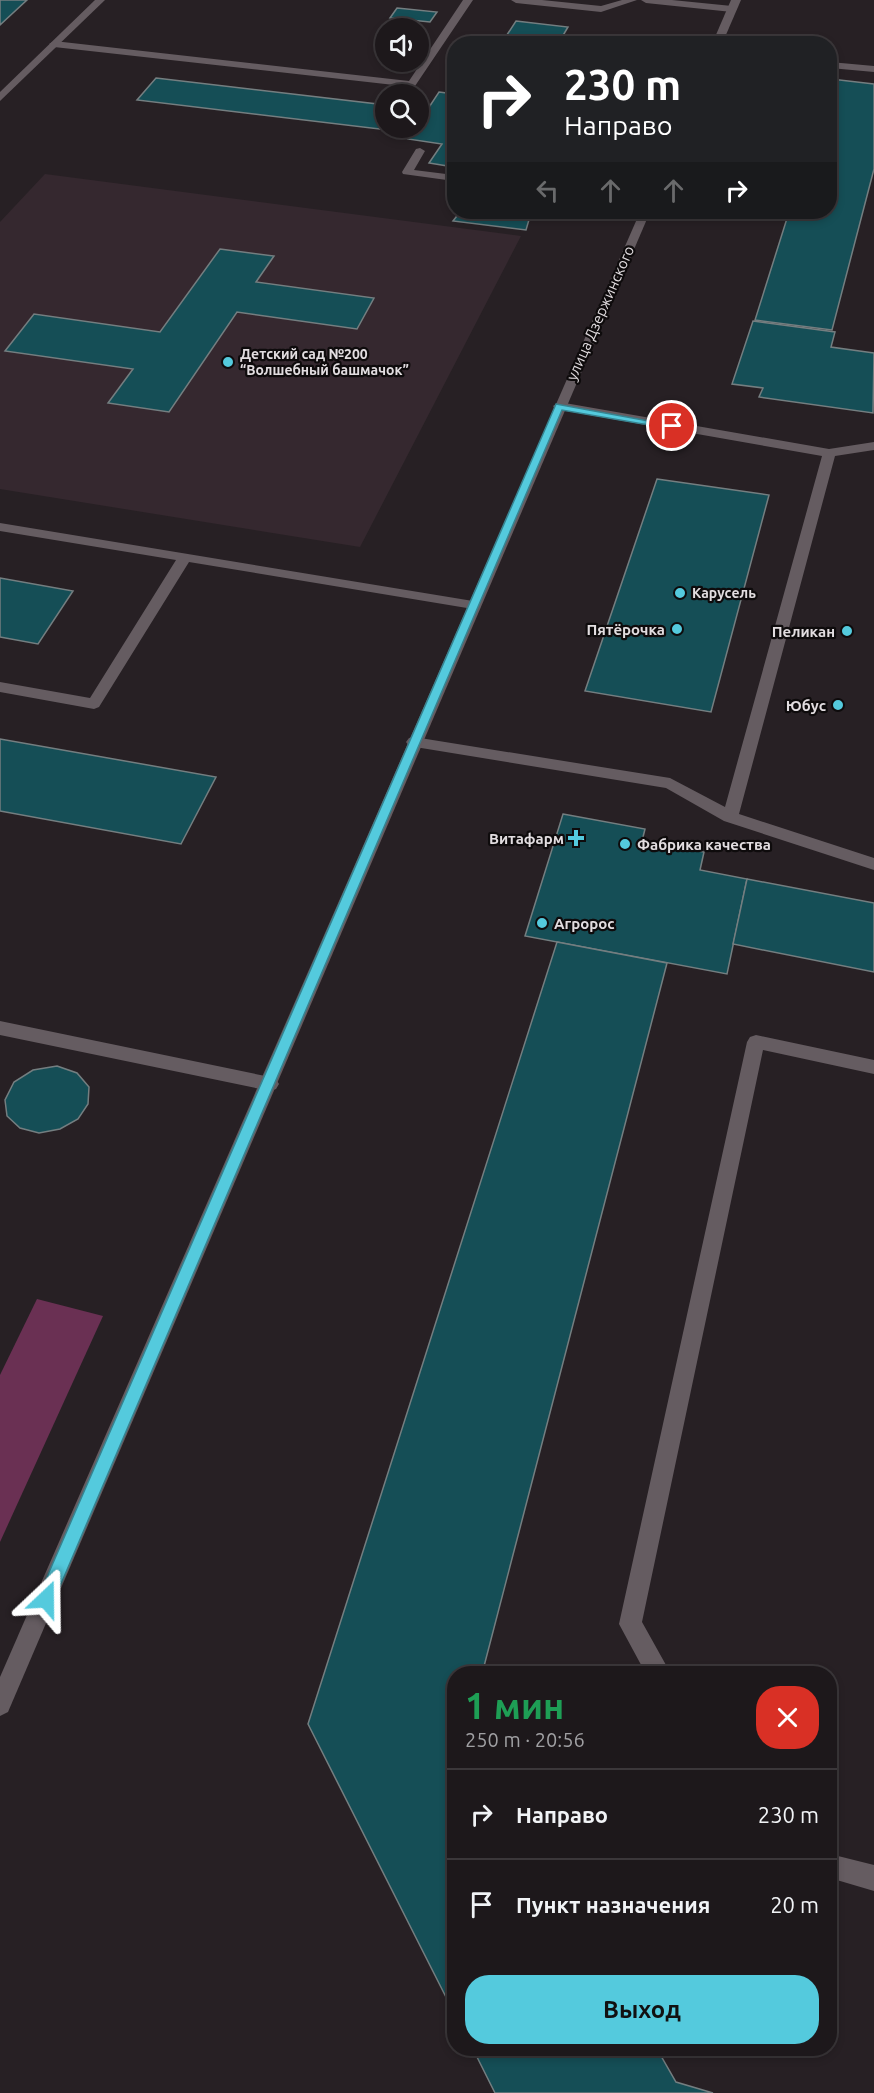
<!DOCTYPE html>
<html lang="ru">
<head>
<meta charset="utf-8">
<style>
  body { margin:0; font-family:Ubuntu,sans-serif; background:#2a2528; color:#f1f3f6; height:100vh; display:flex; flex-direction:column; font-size:22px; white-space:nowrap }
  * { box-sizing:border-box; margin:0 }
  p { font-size:20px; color:#a0a0a3 }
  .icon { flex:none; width:33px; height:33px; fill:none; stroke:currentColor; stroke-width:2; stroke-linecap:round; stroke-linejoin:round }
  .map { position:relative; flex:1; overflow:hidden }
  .details { position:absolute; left:447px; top:1666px; width:390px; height:390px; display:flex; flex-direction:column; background:#1d181b; border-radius:24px; box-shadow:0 3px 9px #0003,0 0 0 2px #3b373a }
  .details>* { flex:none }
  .banner { position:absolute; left:447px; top:36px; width:390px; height:183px; border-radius:24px; box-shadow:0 3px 9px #0003,0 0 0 2px #3b373a; background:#202124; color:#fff; overflow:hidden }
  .controls { position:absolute; left:375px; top:18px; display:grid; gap:12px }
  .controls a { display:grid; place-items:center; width:54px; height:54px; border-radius:50%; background:#1d181b; box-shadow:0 3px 9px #0003,0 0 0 2px #3b373a; font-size:30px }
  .pin { position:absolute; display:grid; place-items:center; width:51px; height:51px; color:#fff; margin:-26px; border:3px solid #fff; border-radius:50%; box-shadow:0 2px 6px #0007 }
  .me { position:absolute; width:66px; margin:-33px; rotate:23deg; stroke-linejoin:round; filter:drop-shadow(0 0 4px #0008) }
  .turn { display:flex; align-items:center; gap:21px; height:126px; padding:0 18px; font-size:27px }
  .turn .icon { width:78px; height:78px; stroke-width:2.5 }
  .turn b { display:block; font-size:42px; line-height:51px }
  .lanes { display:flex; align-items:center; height:57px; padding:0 18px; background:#0003; justify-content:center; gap:30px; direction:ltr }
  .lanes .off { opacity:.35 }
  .round { display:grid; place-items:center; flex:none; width:63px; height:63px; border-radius:24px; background:#2a2528 }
  .headline { display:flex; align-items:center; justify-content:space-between; height:102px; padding:0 18px }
  h1 { font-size:36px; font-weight:700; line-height:45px; color:#1e9e55 }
  .button { display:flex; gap:12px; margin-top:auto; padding:12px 18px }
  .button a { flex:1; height:69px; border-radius:24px; background:#54cadd; color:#111; font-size:24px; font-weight:700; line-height:69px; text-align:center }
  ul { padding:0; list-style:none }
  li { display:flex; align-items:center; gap:18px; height:90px; padding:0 18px; border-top:2px solid #3b373a }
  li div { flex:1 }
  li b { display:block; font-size:22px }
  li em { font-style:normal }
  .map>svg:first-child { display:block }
</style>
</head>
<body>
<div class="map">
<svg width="874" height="2093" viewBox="0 0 874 2093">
  <rect width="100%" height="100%" fill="#272024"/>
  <polygon fill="#35282f" points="45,174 521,236 360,547 0,489 0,222"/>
  <polygon fill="#6a3053" points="37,1299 103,1316 0,1542 0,1375"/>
  <g fill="#154e56" stroke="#747e80" stroke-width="1.5">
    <polygon points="0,0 27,0 0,25"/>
    <polygon points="397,8 437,12 430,22 390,18"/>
    <polygon points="516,21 568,27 558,44 501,44"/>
    <polygon points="156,78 386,105 386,128 416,128 413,133 137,100"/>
    <polygon points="831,79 874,84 874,169 832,330 755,320 789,212 830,212"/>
    <polygon points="439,92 454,94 454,167 429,163 442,144 408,139"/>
    <polygon points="460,212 522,212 531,213 526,230 453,221"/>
    <polygon points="220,249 274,256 256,282 374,298 357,329 237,312 169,412 108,403 133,369 5,351 34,314 160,332"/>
    <polygon points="753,321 835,332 831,347 874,353 873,413 759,397 763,388 732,384"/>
    <polygon points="657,479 769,495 711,712 585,691"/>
    <polygon points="0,578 73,591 38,644 0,637"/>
    <polygon points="0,739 216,777 181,844 0,811"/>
    <polygon points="563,814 645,829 642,841 704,852 700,870 747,879 727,974 525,936"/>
    <polygon points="747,879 874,903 874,972 733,944"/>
    <polygon points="557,942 667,963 482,1674 454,1674 454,2013 308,1724"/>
    <polygon points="57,1066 77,1073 89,1087 88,1104 78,1119 60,1129 39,1133 20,1128 7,1116 5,1100 14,1082 33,1070"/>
    <polygon points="473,2049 657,2049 676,2082 713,2093 495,2093"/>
  </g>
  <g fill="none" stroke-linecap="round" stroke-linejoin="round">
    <g fill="#655c61" fill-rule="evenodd">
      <polygon points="463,0 473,0 415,86 412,87 54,47 49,44 54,41 409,81"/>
      <polygon points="511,0 542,0 601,6 622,0 637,0 601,12 516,3"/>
      <polygon points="641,0 672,0 732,6 737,9 732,12 646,3"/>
      <polygon points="830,62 874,66 874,72 830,68"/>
      <polygon points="420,148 425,151 414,170 454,175 454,181 403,174 402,172 416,149"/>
      <polygon points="559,402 829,449 874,442 874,450 835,456 739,814 874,858 874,870 724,821 666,788 409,746 406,742 409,738 414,737 670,778 725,807 822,456 555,409 553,406"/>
      <polygon points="0,523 473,601 480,605 473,609 189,562 99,707 94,709 0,692 0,682 90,698 176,560 0,531"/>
      <polygon points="0,1021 270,1077 276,1079 279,1084 276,1089 270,1091 0,1035"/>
      <polygon points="756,1035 874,1060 874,1074 763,1050 642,1622 671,1674 646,1674 619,1624 747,1042 750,1037"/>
      <polygon points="830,1854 874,1865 874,1891 830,1878"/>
    </g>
    <polygon fill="#655c61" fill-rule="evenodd" points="95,0 105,0 0,101 0,92"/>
    <g fill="#655c61" fill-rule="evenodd">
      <polygon points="731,0 741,0 722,44 712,44"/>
      <polygon points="640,212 650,212 8,1712 0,1716 0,1677"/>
    </g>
  </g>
  <polygon fill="#54cadd" stroke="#378390" stroke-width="1.5" points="556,404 676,426 672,429 562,410 52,1605 46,1607 40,1605 37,1599 40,1593"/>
  <g fill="#54cadd" stroke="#0e0b0c" stroke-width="2">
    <circle cx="228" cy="362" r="6"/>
    <circle cx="680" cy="593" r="6"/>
    <circle cx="677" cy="629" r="6"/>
    <circle cx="847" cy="631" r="6"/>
    <circle cx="838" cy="705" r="6"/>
    <path d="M573 829h6v6h6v6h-6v6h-6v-6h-6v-6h6z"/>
    <circle cx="625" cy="844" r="6"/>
    <circle cx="542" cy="923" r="6"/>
  </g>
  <g text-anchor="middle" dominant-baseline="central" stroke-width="4.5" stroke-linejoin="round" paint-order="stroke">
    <g font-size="14" font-weight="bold" fill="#e2dde0" stroke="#0e0b0c" text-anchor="start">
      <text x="240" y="354">Детский сад №200<tspan x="240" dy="16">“Волшебный башмачок”</tspan></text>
      <text x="692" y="593">Карусель</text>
    </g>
    <g font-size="15" fill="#e2dde0" stroke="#0e0b0c">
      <text transform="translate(600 313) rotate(-66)">улица Дзержинского</text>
    </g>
    <g font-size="15" font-weight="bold" fill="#e2dde0" stroke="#0e0b0c" text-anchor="end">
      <text x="665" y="629">Пятёрочка</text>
      <text x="835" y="631">Пеликан</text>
      <text x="826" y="705">Юбус</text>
      <text x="564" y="838">Витафарм</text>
      <text x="637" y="844" text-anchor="start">Фабрика качества</text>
      <text x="554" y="923" text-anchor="start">Агророс</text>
    </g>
  </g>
</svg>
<div class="controls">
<a><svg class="icon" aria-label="sound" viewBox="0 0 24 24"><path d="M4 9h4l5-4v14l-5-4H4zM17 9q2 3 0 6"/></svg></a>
<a><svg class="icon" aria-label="search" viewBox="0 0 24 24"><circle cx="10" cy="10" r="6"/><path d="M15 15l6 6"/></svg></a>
</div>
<div class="pin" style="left:672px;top:426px;background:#d93025"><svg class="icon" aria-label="arrive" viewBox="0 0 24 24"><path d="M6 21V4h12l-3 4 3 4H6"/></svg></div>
<svg class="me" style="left:46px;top:1599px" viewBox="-20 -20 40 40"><path d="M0-17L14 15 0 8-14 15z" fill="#54cadd" stroke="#fff" stroke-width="4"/></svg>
<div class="banner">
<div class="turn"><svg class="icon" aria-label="right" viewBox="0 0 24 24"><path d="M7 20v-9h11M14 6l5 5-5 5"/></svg><div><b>230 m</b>Направо</div></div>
<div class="lanes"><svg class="icon off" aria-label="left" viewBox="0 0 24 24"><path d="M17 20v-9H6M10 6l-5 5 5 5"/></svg><svg class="icon off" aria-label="ahead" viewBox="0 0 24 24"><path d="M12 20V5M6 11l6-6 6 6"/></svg><svg class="icon off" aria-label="ahead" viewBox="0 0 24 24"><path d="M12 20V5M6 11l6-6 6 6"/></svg><svg class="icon" aria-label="right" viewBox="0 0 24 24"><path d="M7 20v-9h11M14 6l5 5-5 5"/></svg></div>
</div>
<section class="details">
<div class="headline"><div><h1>1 мин</h1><p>250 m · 20:56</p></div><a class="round" style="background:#d93025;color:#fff"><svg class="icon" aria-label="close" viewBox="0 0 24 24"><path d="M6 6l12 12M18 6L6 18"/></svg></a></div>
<ul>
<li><svg class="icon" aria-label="right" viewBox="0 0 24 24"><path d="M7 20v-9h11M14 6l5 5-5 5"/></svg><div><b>Направо</b></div><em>230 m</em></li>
<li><svg class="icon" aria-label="arrive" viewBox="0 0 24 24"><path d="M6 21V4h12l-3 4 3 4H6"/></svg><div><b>Пункт назначения</b></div><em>20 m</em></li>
</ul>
<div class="button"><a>Выход</a></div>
</section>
</div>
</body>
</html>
